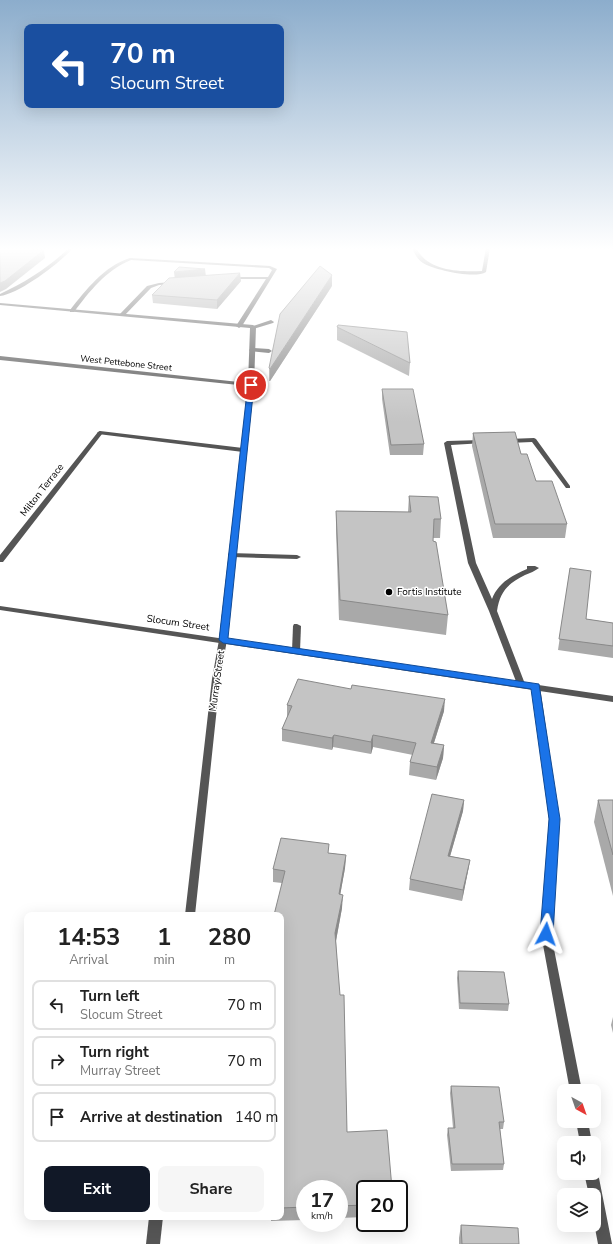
<!DOCTYPE html>
<html lang="en">
<head>
<meta charset="utf-8">
<style>
  body { margin:0; font-family:"Nunito Sans",sans-serif; background:#f6f6f6; color:#222; height:100vh; display:flex; flex-direction:column; font-size:15px; white-space:nowrap }
  * { box-sizing:border-box; margin:0 }
  p { font-size:13px; color:#767676 }
  .icon { flex:none; width:22px; height:22px; fill:none; stroke:currentColor; stroke-width:2; stroke-linecap:round; stroke-linejoin:round }
  .map { position:relative; flex:1; overflow:hidden }
  .drawer { position:absolute; left:24px; top:912px; width:260px; height:308px; display:flex; flex-direction:column; background:#fff; border-radius:8px; box-shadow:0 4px 16px #0002 }
  .drawer>* { flex:none }
  .banner { position:absolute; left:24px; top:24px; width:260px; height:84px; border-radius:8px; box-shadow:0 4px 16px #0002; background:#1a4fa0; color:#fff; overflow:hidden }
  .needle { width:26px; rotate:140deg }
  .tools { position:absolute; left:557px; top:1084px; display:grid; gap:8px }
  .tools a { display:grid; place-items:center; width:44px; height:44px; border-radius:8px; background:#fff; box-shadow:0 4px 16px #0002; font-size:20px }
  .speed { position:absolute; left:296px; top:1180px; display:flex; gap:8px; font-size:20px; font-weight:700; text-align:center }
  .speed>* { display:grid; place-content:center; width:52px; height:52px; border-radius:50%; background:#fff; box-shadow:0 4px 16px #0002; line-height:1 }
  .speed small { font-size:10px; font-weight:400 }
  .speed .limit { border:2px solid #111; border-radius:6px; background:#fff; color:#111 }
  .pin { position:absolute; display:grid; place-items:center; width:34px; height:34px; color:#fff; margin:-17px; border:2px solid #fff; border-radius:50%; box-shadow:0 1px 4px #0007 }
  .me { position:absolute; width:44px; margin:-22px; rotate:4deg; stroke-linejoin:round; filter:drop-shadow(0 0 3px #0008) }
  .turn { display:flex; align-items:center; gap:14px; height:84px; padding:0 20px; font-size:18px }
  .turn .icon { width:52px; height:52px; stroke-width:2.5 }
  .turn b { display:block; font-size:28px; line-height:34px }
  .eta { display:flex; justify-content:space-evenly; align-items:center; height:68px; text-align:center }
  .eta b { font-size:24px; font-weight:700; line-height:28px }
  .action { display:flex; gap:8px; margin-top:auto; padding:8px 20px }
  .action a { flex:1; height:46px; border-radius:8px; background:#111827; color:#fff; font-size:16px; font-weight:700; line-height:46px; text-align:center }
  .action a+a { background:#f6f6f6; color:#222 }
  ul { padding:0; list-style:none }
  li { display:flex; align-items:center; gap:12px; height:50px; margin:0 8px 6px; padding:0 12px; border:2px solid #e0e0e0; border-radius:8px }
  li div { flex:1 }
  li b { display:block; font-size:15px }
  li em { font-style:normal }
  .map>svg:first-child { display:block }
</style>
</head>
<body>
<div class="map">
<svg width="613" height="1244" viewBox="0 0 613 1244">
  <rect width="100%" height="100%" fill="#fff"/>
  <g fill="none" stroke-linecap="round" stroke-linejoin="round">
    <g fill="#555" fill-rule="evenodd">
      <path d="M69,248H73C60,263 19,294 0,296V294C26,282 49,267 69,248Z"/>
      <path d="M412,248H416C428,271 458,272 482,271L486,248H490L486,272C475,279 434,270 423,263C417,259 415,254 412,248Z"/>
      <path d="M130,258L270,266L277,269L242,326L239,328L236,326L266,279H230L228,278L230,277H268L272,270L269,268L131,260C106,270 89,292 74,312H70V310C86,290 104,266 130,258Z"/>
      <polygon points="172,282 174,283 174,284 159,285 151,288 124,316 119,315 147,286 159,283"/>
      <polygon points="271,320 274,322 273,323 253,329 250,327"/>
      <polygon points="252,348 269,349 272,351 269,353 250,351 249,350"/>
      <polygon points="100,431 243,448 246,450 243,452 98,434 97,433"/>
      <polygon points="534,438 536,439 570,486 570,488 566,488 532,442 507,443 504,441 507,439"/>
      <path d="M482,440L484,441V443L451,445L476,563L492,599C498,583 511,576 527,569V566H535L539,568C535,571 530,573 525,575C507,584 500,592 497,611L525,684L521,687L517,684L489,611L468,563L444,443L447,441Z"/>
      <polygon points="229,553 297,555 301,557 297,559 232,557 229,557 228,555"/>
      <polygon points="294,624 297,624 301,626 300,651 296,654 292,651 293,626"/>
      <polygon points="536,684 540,687 559,819 551,934 582,1091 570,1091 541,934 549,819 532,687"/>
      <polygon points="576,1121 588,1121 592,1143 580,1143"/>
      <polygon points="594,1168 598,1173 612,1244 598,1244 594,1223 594,1195 589,1195 584,1173 594,1173"/>
    </g>
    <g fill="#555" fill-rule="evenodd">
      <polygon points="0,303 253,325 256,327 254,385 227,640 220,679 195,915 185,915 212,679 219,640 248,386 0,360 0,356 248,383 250,328 0,305"/>
      <polygon points="100,431 103,433 102,434 3,562 0,562 0,555 98,432"/>
      <polygon points="149,1217 163,1217 160,1244 146,1244"/>
    </g>
    <polygon fill="#555" fill-rule="evenodd" points="0,606 613,696 613,702 0,610"/>
  </g>
  <g fill="#a9a9a9">
    <polygon points="206,275 241,281 217,309 153,303 152,295"/>
    <polygon points="332,286 270,381 269,381 269,368"/>
    <polygon points="337,327 410,363 409,376 337,340"/>
    <polygon points="382,389 424,444 423,455 390,455 382,399"/>
    <polygon points="473,433 521,454 536,481 567,524 565,538 493,538 472,446"/>
    <polygon points="409,496 441,519 440,538 433,538 433,541 448,615 446,635 339,620 336,530 336,511 408,512"/>
    <polygon points="570,568 586,619 613,623 613,658 558,650"/>
    <polygon points="287,705 444,711 434,743 444,745 443,758 436,780 409,775 410,762 413,755 373,747 371,754 333,747 332,750 282,741 282,729 287,718"/>
    <polygon points="464,800 463,811 450,856 470,860 468,871 462,901 409,890 410,879"/>
    <polygon points="598,800 613,800 613,896 594,822"/>
    <polygon points="329,853 346,855 345,868 340,895 342,908 336,941 347,1132 365,1189 365,1217 339,1218 339,1189 305,1189 305,1220 271,1221 271,1217 281,1217 281,915 282,883 273,882 273,869"/>
    <polygon points="458,971 509,1004 508,1011 459,1009 457,978"/>
    <polygon points="613,1017 613,1033 611,1025"/>
    <polygon points="451,1086 504,1122 503,1129 500,1129 504,1164 503,1170 451,1171 447,1135 448,1128 453,1128 450,1093"/>
    <polygon points="461,1225 519,1244 459,1244 459,1238"/>
  </g>
  <g fill="#898989">
    <polygon points="44,250 45,258 6,289 0,292 0,283"/>
    <polygon points="205,269 206,277 175,280 174,272"/>
    <polygon points="240,273 241,281 217,309 217,300"/>
    <polygon points="332,275 332,286 270,381 270,369"/>
    <polygon points="445,699 444,711 430,755 431,743"/>
    <polygon points="334,735 333,747 332,750 332,738"/>
    <polygon points="373,735 373,747 371,754 371,742"/>
    <polygon points="444,745 443,758 436,780 437,767"/>
    <polygon points="464,800 463,811 447,867 448,856"/>
    <polygon points="346,855 345,868 338,907 339,894"/>
    <polygon points="470,860 468,871 462,901 463,890"/>
    <polygon points="343,895 342,908 335,946 335,933"/>
  </g>
  <g fill="#c4c4c4" stroke="#898989">
    <polygon points="0,248 23,248 44,250 5,281 0,283"/>
    <polygon points="320,266 332,275 270,369 269,368 280,314"/>
    <polygon points="179,267 205,269 174,272"/>
    <polygon points="240,273 217,300 152,295 169,278"/>
    <polygon points="338,325 407,332 410,363 337,327"/>
    <polygon points="382,389 413,389 424,444 391,445"/>
    <polygon points="515,432 521,454 527,454 536,481 552,481 567,524 495,524 473,433"/>
    <polygon points="409,496 438,497 441,519 434,519 433,541 436,542 448,615 340,600 336,511 411,512"/>
    <polygon points="570,568 591,571 586,619 613,623 613,646 559,639"/>
    <polygon points="298,679 351,689 352,685 445,699 431,743 444,745 437,767 410,762 416,743 373,735 371,742 334,735 332,738 282,729 292,706 287,705"/>
    <polygon points="432,794 464,800 448,856 470,860 463,890 410,879"/>
    <polygon points="598,800 613,800 613,855"/>
    <polygon points="281,838 329,844 328,853 346,855 339,894 343,895 335,933 340,995 344,995 347,1132 387,1130 392,1189 365,1189 365,1205 339,1206 339,1189 305,1189 305,1207 281,1208 281,915 274,915 285,871 273,869"/>
    <polygon points="458,971 504,972 509,1004 460,1003"/>
    <polygon points="451,1086 499,1087 504,1122 499,1122 504,1164 452,1164 448,1128 455,1128"/>
    <polygon points="461,1225 518,1228 519,1244 462,1244"/>
  </g>
  <linearGradient id="sky" x2="0" y2="1"><stop stop-color="#8cadcc"/><stop offset="0.59" stop-color="#fff"/><stop offset="1" stop-color="#fff" stop-opacity="0"/></linearGradient>
  <rect width="613" height="422" fill="url(#sky)"/>
  <polygon fill="#1a73e8" stroke="#114b97" points="248,383 254,385 228,638 539,684 560,819 553,934 551,937 546,939 542,937 540,934 549,819 531,689 223,643 219,640"/>
  <circle fill="#000" stroke="#fff" stroke-width="1.5" cx="389" cy="592" r="4"/>
  <g text-anchor="middle" dominant-baseline="central" stroke-width="3" stroke-linejoin="round" paint-order="stroke">
    <g font-size="9" fill="#000" stroke="#fff">
      <text transform="translate(126 363) rotate(6)">West Pettebone Street</text>
    </g>
    <g font-size="10" fill="#000" stroke="#fff">
      <text transform="translate(42 490) rotate(-52)">Milton Terrace</text>
      <text transform="translate(178 623) rotate(8)">Slocum Street</text>
      <text transform="translate(217 681) rotate(-82)">Murray Street</text>
    </g>
    <g font-size="10" fill="#000" stroke="#fff" text-anchor="start">
      <text x="397" y="592">Fortis Institute</text>
    </g>
  </g>
</svg>
<div class="tools">
<a><svg class="needle" viewBox="-14 -14 28 28"><path d="M0-13l5 13h-10z" fill="#e53935"/><path d="M0 13l5-13h-10z" fill="#767676"/></svg></a>
<a><svg class="icon" aria-label="sound" viewBox="0 0 24 24"><path d="M4 9h4l5-4v14l-5-4H4zM17 9q2 3 0 6"/></svg></a>
<a><svg class="icon" aria-label="layers" viewBox="0 0 24 24"><path d="M12 4l9 5-9 5-9-5zM3 14l9 5 9-5"/></svg></a>
</div>
<div class="speed"><div>17<small>km/h</small></div><div class="limit">20</div></div>
<div class="pin" style="left:251px;top:385px;background:#d93025"><svg class="icon" aria-label="arrive" viewBox="0 0 24 24"><path d="M6 21V4h12l-3 4 3 4H6"/></svg></div>
<svg class="me" style="left:546px;top:934px" viewBox="-20 -20 40 40"><path d="M0-17L14 15 0 8-14 15z" fill="#1a73e8" stroke="#fff" stroke-width="4"/></svg>
<div class="banner">
<div class="turn"><svg class="icon" aria-label="left" viewBox="0 0 24 24"><path d="M17 20v-9H6M10 6l-5 5 5 5"/></svg><div><b>70 m</b>Slocum Street</div></div>
</div>
<section class="drawer">
<div class="eta">
<div><b>14:53</b><p>Arrival</p></div>
<div><b>1</b><p>min</p></div>
<div><b>280</b><p>m</p></div>
</div>
<ul>
<li><svg class="icon" aria-label="left" viewBox="0 0 24 24"><path d="M17 20v-9H6M10 6l-5 5 5 5"/></svg><div><b>Turn left</b><p>Slocum Street</p></div><em>70 m</em></li>
<li><svg class="icon" aria-label="right" viewBox="0 0 24 24"><path d="M7 20v-9h11M14 6l5 5-5 5"/></svg><div><b>Turn right</b><p>Murray Street</p></div><em>70 m</em></li>
<li><svg class="icon" aria-label="arrive" viewBox="0 0 24 24"><path d="M6 21V4h12l-3 4 3 4H6"/></svg><div><b>Arrive at destination</b></div><em>140 m</em></li>
</ul>
<div class="action"><a>Exit</a><a>Share</a></div>
</section>
</div>
</body>
</html>
